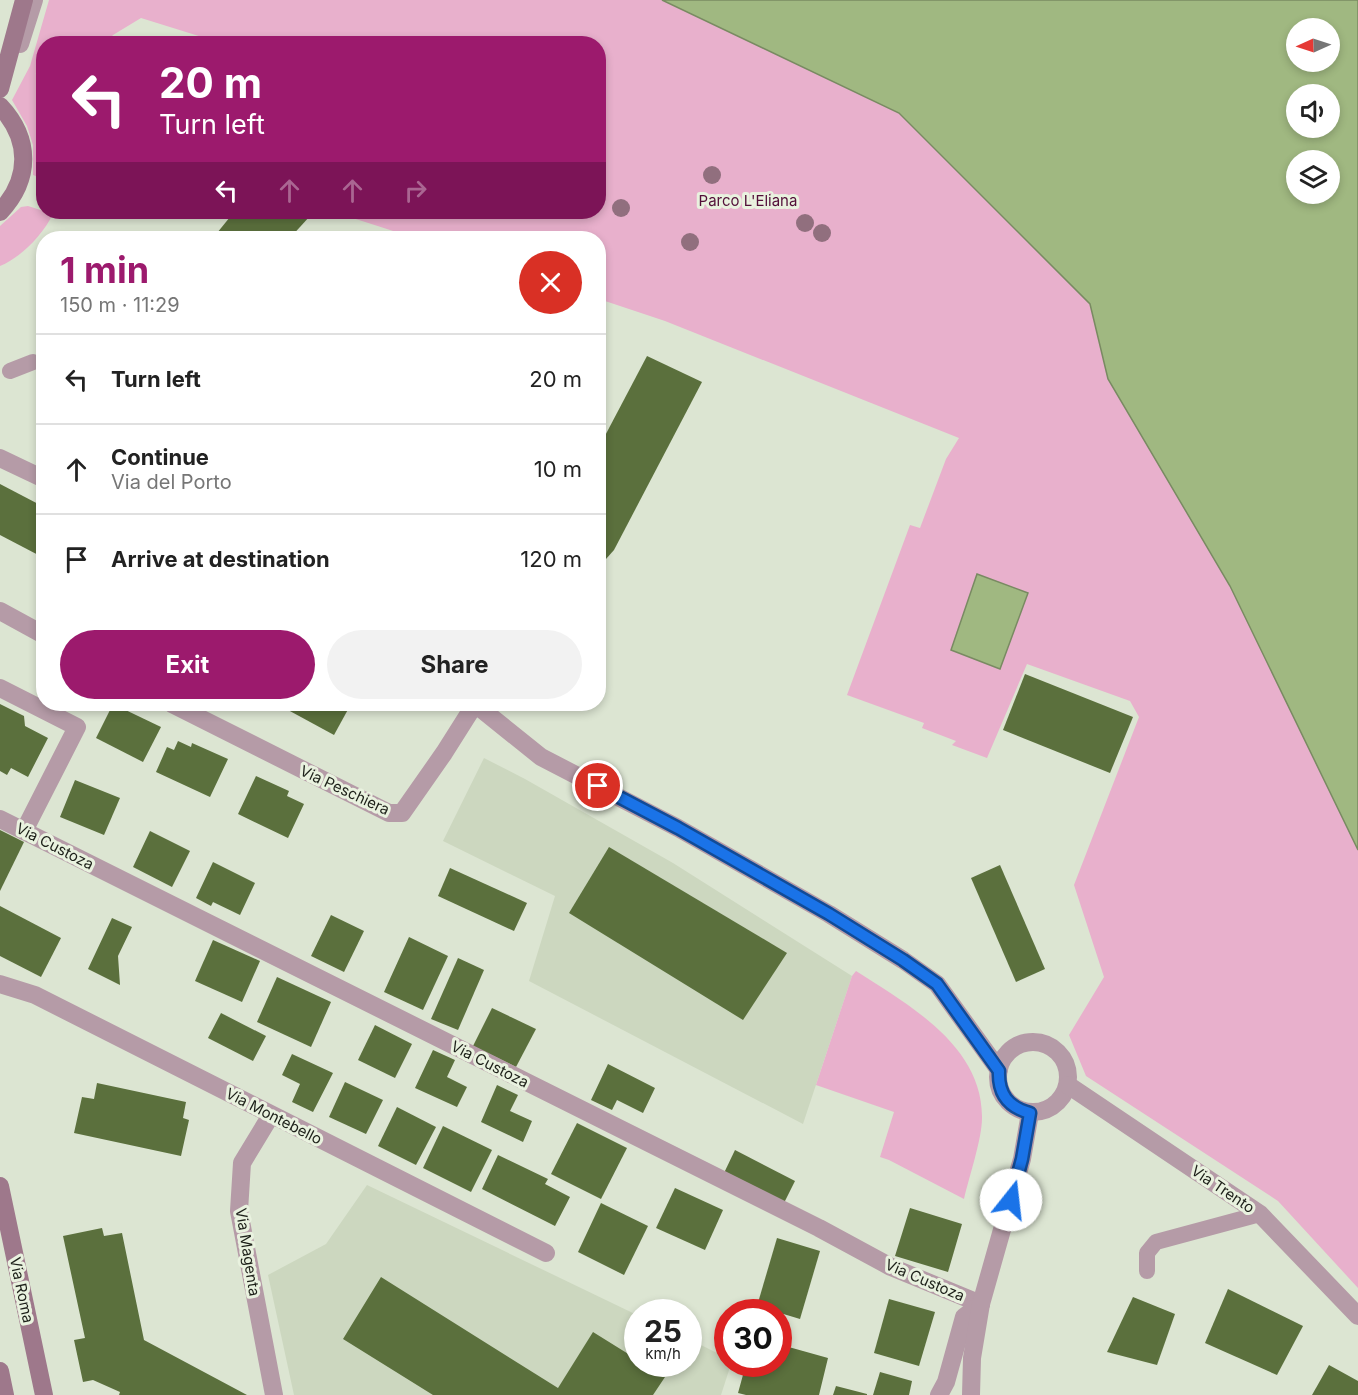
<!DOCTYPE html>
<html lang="en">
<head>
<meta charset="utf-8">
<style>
  body { margin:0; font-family:Inter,sans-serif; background:#f2f2f2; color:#222; height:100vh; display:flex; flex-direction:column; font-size:22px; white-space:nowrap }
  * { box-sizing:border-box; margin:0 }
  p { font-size:20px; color:#767676 }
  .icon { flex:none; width:33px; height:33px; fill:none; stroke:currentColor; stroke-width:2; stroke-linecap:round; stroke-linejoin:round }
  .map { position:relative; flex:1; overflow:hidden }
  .drawer { position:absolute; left:36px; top:231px; width:570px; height:480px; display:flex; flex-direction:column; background:#fff; border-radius:24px; box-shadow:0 3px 9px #0003 }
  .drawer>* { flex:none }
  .guide { position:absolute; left:36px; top:36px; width:570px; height:183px; border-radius:24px; box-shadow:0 3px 9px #0003; background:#9c1a6d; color:#fff; overflow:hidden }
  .needle { width:39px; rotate:267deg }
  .buttons { position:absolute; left:1286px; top:18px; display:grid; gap:12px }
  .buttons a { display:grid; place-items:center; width:54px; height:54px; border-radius:50%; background:#fff; box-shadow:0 3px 9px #0003; font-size:30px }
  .speed { position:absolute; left:624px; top:1299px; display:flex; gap:12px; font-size:30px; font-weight:700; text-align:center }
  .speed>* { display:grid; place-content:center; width:78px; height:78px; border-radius:50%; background:#fff; box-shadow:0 3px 9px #0003; line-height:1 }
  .speed small { font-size:15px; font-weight:400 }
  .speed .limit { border:9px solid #d22; background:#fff; color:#111 }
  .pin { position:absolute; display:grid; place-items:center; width:51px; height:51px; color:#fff; margin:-26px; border:3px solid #fff; border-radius:50%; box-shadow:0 2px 6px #0007 }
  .me { position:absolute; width:66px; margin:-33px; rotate:16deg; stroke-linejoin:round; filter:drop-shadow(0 0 4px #0008) }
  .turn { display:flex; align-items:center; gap:21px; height:126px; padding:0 24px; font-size:27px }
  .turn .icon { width:78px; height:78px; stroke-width:2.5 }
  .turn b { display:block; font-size:42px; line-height:51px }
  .lanes { display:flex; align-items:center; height:57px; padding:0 24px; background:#0003; justify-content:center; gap:30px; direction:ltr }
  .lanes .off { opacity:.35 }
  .round { display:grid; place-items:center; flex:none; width:63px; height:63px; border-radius:32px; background:#f2f2f2 }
  .overview { display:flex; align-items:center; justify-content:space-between; height:102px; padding:0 24px }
  h1 { font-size:36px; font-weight:700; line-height:45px; color:#9c1a6d }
  .cta { display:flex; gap:12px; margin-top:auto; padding:12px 24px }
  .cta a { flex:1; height:69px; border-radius:36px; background:#9c1a6d; color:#fff; font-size:24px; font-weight:700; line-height:69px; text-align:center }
  .cta a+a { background:#f2f2f2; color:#222 }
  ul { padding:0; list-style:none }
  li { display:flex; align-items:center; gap:18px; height:90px; padding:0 24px; border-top:2px solid #e0e0e0 }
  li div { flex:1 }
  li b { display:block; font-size:22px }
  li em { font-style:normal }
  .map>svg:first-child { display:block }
</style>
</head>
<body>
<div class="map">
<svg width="1358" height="1395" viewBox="0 0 1358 1395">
  <rect width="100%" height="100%" fill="#dce5d2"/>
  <g fill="#ccd7bf">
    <polygon points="484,758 525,779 673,863 852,976 803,1124 529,981 555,896 443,841"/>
    <polygon points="367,1185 637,1315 638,1364 688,1364 689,1339 727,1358 728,1364 731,1364 721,1395 294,1395 268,1275 326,1244"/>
  </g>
  <g fill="#e8b0cc">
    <polygon points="49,0 662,0 899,113 1090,304 1108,379 1230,586 1358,850 1358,1288 1278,1201 1086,1076 1069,1035 1104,977 1074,885 1139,717 1130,701 1027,664 987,758 952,745 956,741 922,728 924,723 847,695 910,525 920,528 946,459 959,438 665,321 599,299 598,238 415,238 334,212 598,212 598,44 213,43 202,37 141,18 113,35 106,43 44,44 43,81 35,73 43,85 43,179 33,175 33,145 27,126 12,100 30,66"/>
    <path d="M28,206L53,214C43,234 22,257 0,266V226L21,207Z"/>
    <path d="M856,971C909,1005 983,1046 982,1118C982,1139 969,1177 964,1199L889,1160L880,1157L894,1112L816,1085L852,976Z"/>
  </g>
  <g fill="#a0b881" stroke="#798a62" stroke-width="1.5" fill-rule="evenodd">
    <path d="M662,0H1358V850L1230,586L1108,379L1090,304L899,113ZM1296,28H1329V62H1296ZM1296,94H1329V128H1296ZM1296,160H1329V194H1296Z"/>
    <polygon points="977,574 1028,593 1000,669 951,650"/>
  </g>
  <g fill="#5b703d">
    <polygon points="234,212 303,212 310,216 290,238 213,238"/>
    <polygon points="647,356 702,382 614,550 598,568 598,449"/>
    <polygon points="0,484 44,507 44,558 0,535"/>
    <polygon points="1025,674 1133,717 1110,773 1003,730"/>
    <polygon points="0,704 24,716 25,726 48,738 28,777 11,768 7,775 0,771"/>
    <polygon points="113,704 161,727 143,762 96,738"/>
    <polygon points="291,704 351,704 334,735 288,710"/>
    <polygon points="178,741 191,747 192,743 228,759 210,797 156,772 167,747 174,750"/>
    <polygon points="256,776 289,791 287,796 304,804 288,838 238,814"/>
    <polygon points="75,780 120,798 104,835 60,817"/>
    <polygon points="0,830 24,842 0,891"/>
    <polygon points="150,831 190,851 172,887 133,867"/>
    <polygon points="609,847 787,953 743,1020 569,913"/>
    <polygon points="213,862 255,883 240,915 213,902 211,906 196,898"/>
    <polygon points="1000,865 1045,969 1016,982 971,878"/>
    <polygon points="450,868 527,903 514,931 438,896"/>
    <polygon points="0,906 61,938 41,977 0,956"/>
    <polygon points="331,915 364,931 344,972 311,956"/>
    <polygon points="112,918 132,927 118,956 120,985 88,969"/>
    <polygon points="409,937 448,956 423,1010 384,992"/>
    <polygon points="213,940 260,961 242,1002 195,981"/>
    <polygon points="458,958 484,970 458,1030 431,1019"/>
    <polygon points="277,977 331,1002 311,1047 257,1022"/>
    <polygon points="492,1008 536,1029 516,1067 473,1046"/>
    <polygon points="221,1013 266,1036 253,1061 208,1038"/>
    <polygon points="375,1025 412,1044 395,1078 358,1060"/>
    <polygon points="433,1050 455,1060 447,1077 467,1087 457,1107 415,1088"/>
    <polygon points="292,1054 333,1073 313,1112 292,1102 300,1084 282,1075"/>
    <polygon points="608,1064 655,1088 643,1113 617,1100 612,1110 591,1100"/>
    <polygon points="345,1082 383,1100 366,1134 329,1117"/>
    <polygon points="97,1083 186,1102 183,1118 189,1120 181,1156 74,1133 82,1097 94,1099"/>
    <polygon points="497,1085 518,1095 510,1111 532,1121 523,1142 481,1122"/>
    <polygon points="397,1107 436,1127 416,1165 378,1146"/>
    <polygon points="577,1123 627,1148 601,1199 551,1174"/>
    <polygon points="443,1126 492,1150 471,1192 423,1168"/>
    <polygon points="735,1150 795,1181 784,1203 724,1173"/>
    <polygon points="498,1155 548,1179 545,1184 570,1197 555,1226 482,1189"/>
    <polygon points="675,1188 723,1210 705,1250 656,1228"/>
    <polygon points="601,1203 648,1226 624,1275 578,1252"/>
    <polygon points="910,1208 962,1224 948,1272 895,1256"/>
    <polygon points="102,1228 104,1236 122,1233 144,1340 247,1395 119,1395 120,1392 93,1380 83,1382 74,1340 85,1338 63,1236"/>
    <polygon points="777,1238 820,1251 800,1319 757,1306"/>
    <polygon points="381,1277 558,1388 593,1332 638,1360 638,1364 644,1364 665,1377 653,1395 433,1395 343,1339"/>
    <polygon points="1228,1289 1303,1326 1277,1375 1205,1343"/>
    <polygon points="1133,1297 1175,1314 1157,1365 1107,1352"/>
    <polygon points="889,1299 935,1312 919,1366 874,1353"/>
    <polygon points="778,1344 828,1358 819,1395 746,1395 738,1393 746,1364 778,1364"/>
    <polygon points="1329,1365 1358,1381 1358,1395 1312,1395"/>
    <polygon points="880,1372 912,1381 909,1395 873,1395"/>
    <polygon points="836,1386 867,1394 867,1395 833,1395"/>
  </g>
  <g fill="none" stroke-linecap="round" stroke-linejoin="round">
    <g stroke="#b59ba7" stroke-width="16">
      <polyline points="10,371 33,362"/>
      <polyline points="1147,1271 1147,1253 1156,1242 1260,1214"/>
    </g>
    <g stroke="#b59ba7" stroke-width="18">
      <polyline points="20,44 34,0"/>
      <polyline points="0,458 44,479"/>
      <polyline points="0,611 44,635"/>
      <polyline points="0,688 77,727 24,831"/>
      <polyline points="172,704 389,813 402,813 444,753 475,704"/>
      <polyline points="475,704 541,757 678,828 829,914 903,960 937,984 999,1070"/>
      <polyline points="0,819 819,1228 891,1267 981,1304"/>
      <polyline points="0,984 35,995 546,1253"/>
      <circle cx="1033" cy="1077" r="35"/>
      <polyline points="1068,1085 1260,1214 1358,1316"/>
      <polyline points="271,1115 242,1163 239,1211 274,1395"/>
      <polyline points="939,1395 946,1382 964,1317 981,1304"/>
      <polyline points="971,1395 972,1358 981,1304 1022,1159 1030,1113"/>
    </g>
    <g stroke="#9e788b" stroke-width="18">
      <polyline points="0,89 24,0"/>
      <path d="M0,106C31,139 31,179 0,212"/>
      <polyline points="0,1186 44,1395"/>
      <polyline points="0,1371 5,1395"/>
    </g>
  </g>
  <g fill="#916f7e">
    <circle cx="712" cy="175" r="9"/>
    <circle cx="621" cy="208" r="9"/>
    <circle cx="805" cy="223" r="9"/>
    <circle cx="822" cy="233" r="9"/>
    <circle cx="690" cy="242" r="9"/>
  </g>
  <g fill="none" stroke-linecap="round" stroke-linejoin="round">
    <defs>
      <path id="route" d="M598,786L678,828L829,914L903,960L937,984L999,1071C998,1094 1008,1107 1030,1113L1022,1159L1011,1200"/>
    </defs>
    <use href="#route" stroke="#114b97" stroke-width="15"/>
    <use href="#route" stroke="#1a73e8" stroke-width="10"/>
  </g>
  <g text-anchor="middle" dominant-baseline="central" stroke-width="6" stroke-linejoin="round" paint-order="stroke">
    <g font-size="15" fill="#530f39" stroke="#e9f2df">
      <text x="748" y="200">Parco L'Eliana</text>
    </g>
    <g font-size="15" fill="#1d2019" stroke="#e9f2df">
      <text transform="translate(345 790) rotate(25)">Via Peschiera</text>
      <text transform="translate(55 846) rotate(27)">Via Custoza</text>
      <text transform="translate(490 1064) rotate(27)">Via Custoza</text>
      <text transform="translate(274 1116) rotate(27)">Via Montebello</text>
      <text transform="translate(1223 1189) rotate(34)">Via Trento</text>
      <text transform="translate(248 1252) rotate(81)">Via Magenta</text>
      <text transform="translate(925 1280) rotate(23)">Via Custoza</text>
      <text transform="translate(22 1290) rotate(78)">Via Roma</text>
    </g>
  </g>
</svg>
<div class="buttons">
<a><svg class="needle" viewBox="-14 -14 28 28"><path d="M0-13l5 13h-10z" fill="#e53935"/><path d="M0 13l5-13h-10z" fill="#767676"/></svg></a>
<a><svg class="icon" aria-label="sound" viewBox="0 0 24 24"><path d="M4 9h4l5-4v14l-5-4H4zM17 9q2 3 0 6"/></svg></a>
<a><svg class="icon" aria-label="layers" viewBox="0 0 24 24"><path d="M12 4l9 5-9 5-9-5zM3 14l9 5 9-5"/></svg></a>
</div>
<div class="speed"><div>25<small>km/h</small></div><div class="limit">30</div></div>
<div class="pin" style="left:598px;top:786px;background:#d93025"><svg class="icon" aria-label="arrive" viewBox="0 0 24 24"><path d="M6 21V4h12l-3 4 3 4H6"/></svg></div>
<svg class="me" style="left:1011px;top:1200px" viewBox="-20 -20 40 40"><circle r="19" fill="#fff"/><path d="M0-13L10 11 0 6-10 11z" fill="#1a73e8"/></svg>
<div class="guide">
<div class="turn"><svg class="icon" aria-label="left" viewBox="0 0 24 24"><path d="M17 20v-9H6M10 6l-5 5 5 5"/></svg><div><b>20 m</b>Turn left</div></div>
<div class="lanes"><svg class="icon" aria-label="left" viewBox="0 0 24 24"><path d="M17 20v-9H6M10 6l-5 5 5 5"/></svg><svg class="icon off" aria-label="ahead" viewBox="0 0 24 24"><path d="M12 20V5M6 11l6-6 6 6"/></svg><svg class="icon off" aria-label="ahead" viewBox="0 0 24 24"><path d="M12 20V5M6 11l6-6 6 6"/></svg><svg class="icon off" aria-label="right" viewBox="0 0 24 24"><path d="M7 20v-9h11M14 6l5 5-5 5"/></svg></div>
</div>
<section class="drawer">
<div class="overview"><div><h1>1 min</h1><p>150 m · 11:29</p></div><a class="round" style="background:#d93025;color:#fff"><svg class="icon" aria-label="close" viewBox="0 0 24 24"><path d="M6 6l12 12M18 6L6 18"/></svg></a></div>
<ul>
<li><svg class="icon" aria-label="left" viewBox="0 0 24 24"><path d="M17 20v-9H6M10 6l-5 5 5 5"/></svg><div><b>Turn left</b></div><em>20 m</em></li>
<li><svg class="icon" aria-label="ahead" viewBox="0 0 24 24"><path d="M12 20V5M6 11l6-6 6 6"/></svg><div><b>Continue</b><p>Via del Porto</p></div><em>10 m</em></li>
<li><svg class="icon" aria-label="arrive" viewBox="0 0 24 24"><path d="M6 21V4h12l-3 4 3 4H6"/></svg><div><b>Arrive at destination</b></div><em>120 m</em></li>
</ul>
<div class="cta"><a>Exit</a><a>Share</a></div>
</section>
</div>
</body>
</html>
